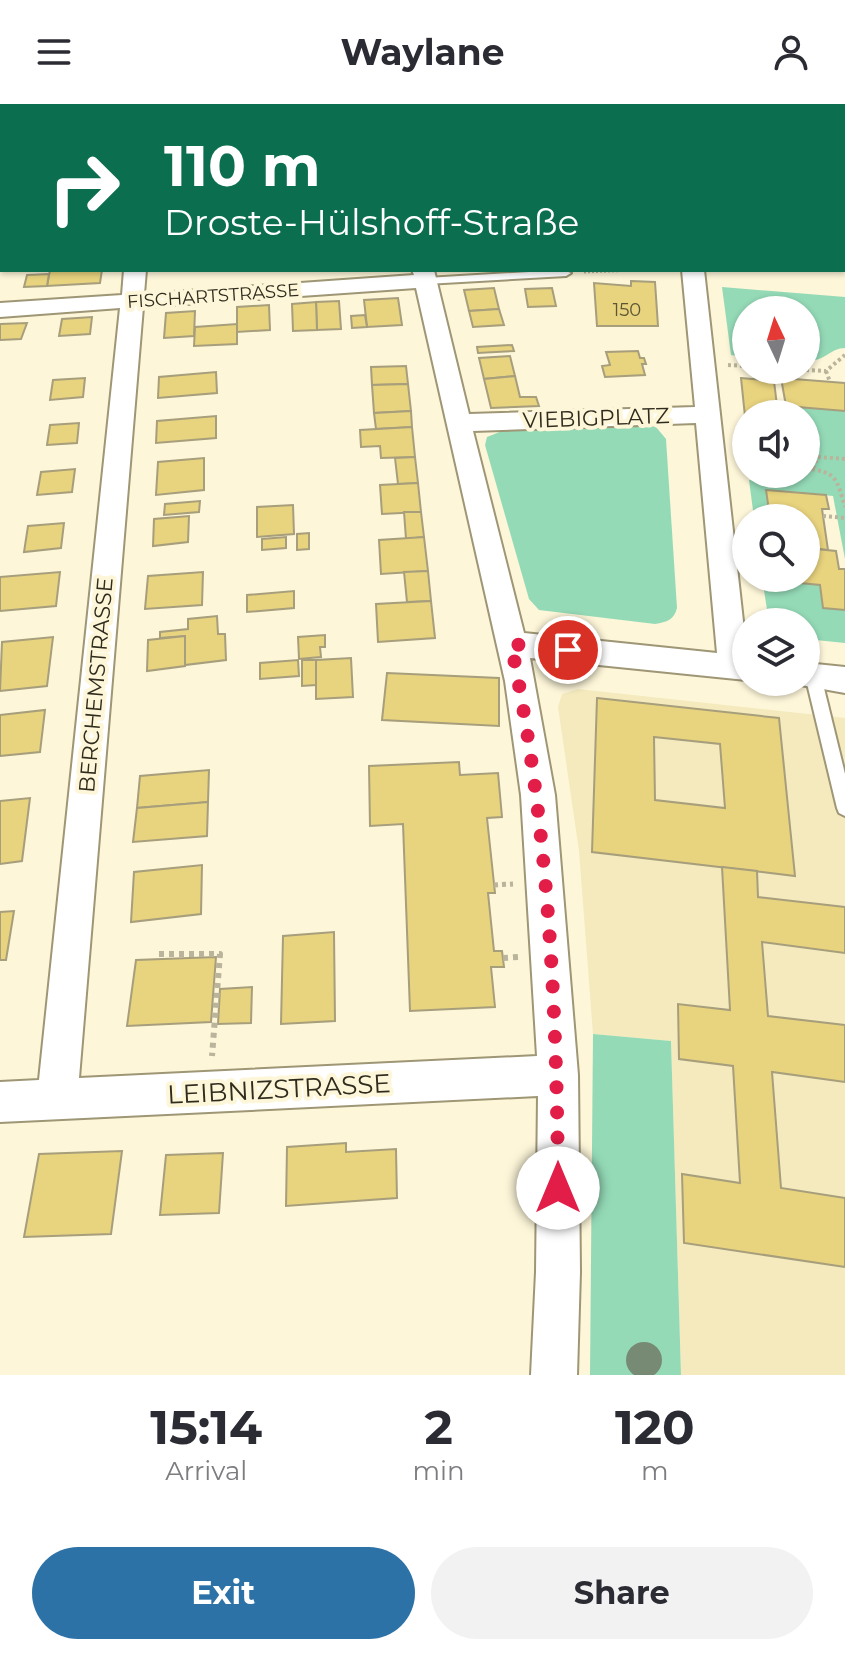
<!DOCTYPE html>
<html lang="en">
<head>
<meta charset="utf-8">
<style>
  body { margin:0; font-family:Montserrat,sans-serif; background:#f2f2f3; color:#2b2b33; height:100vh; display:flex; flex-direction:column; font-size:30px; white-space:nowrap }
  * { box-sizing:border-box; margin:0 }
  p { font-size:26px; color:#7c7c81 }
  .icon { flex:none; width:44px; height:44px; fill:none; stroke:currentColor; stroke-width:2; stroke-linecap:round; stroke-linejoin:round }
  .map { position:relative; height:1271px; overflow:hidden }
  .side { display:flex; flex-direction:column; background:#fff; flex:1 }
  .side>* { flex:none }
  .top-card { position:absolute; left:0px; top:0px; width:846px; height:168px; box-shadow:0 2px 6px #0004; background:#0b6e4f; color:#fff; overflow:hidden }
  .needle { width:52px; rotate:356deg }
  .controls { position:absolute; left:732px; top:192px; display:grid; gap:16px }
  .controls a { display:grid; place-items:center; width:88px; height:88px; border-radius:50%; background:#fff; box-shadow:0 2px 6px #0004; font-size:40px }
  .pin { position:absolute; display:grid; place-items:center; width:68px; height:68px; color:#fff; margin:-34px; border:4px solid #fff; border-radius:50%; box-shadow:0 2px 8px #0007 }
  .me { position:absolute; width:88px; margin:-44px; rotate:0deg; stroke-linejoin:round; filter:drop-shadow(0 0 6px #0008) }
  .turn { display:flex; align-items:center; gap:28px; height:168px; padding:0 32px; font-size:36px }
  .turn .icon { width:104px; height:104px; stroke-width:2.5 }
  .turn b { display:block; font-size:56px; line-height:68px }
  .eta { display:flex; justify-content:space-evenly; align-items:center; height:136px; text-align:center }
  .eta b { font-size:48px; font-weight:700; line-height:56px }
  .cta { display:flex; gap:16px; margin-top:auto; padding:16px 32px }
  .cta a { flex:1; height:92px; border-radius:48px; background:#2d72a7; color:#fff; font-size:32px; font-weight:700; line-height:92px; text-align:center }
  .cta a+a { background:#f2f2f3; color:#2b2b33 }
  header { display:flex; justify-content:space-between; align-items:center; height:104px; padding:0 32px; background:#fff; font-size:36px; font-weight:700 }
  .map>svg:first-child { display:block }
</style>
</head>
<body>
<header><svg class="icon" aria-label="menu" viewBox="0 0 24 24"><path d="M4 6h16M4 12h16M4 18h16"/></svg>Waylane<svg class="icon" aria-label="person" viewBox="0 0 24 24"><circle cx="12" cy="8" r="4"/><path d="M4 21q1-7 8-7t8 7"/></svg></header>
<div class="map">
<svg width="845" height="1271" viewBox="0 0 845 1271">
  <rect width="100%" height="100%" fill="#fdf6d9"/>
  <polygon fill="#f4eabe" points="578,585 845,614 845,1271 681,1271 671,937 593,930 579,747 558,603 562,590"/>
  <g fill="#94dab7">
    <path d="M722,183L845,193V244C830,244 825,258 806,257V206H746V253L731,251Z"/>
    <polygon points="777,302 845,307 845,455 833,392 767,386 770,414 754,414 749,376 782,379 783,370 806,370 806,310 778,310"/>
    <path d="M646,321L656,323L666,335L677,504C674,516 667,518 655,520L539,506L529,495L485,341L487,333L502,327Z"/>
    <polygon points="762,474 799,474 800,479 820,481 823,504 845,506 845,539 806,535 806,518 769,518"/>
    <polygon points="593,930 671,937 681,1271 590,1271"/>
  </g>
  <g fill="#e8d37e" stroke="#a79e7c" stroke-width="2" fill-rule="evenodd">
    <polygon points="50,166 102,166 100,179 47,182"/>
    <polygon points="49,170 47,182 24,183 27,171"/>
    <polygon points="631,177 655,178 658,222 597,222 594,179 631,182"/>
    <polygon points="494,184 499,205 469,207 464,186"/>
    <polygon points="552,184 556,202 528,203 525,185"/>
    <polygon points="398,194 402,221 367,223 364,196"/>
    <polygon points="339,197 341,225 317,226 316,198"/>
    <polygon points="316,198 317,226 293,227 292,200"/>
    <polygon points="269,201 270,226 237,228 237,203"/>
    <polygon points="499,205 504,221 473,223 469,207"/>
    <polygon points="195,207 194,232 164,234 166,209"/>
    <polygon points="365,211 367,223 352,224 351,212"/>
    <polygon points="92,213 90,230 59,232 62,215"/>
    <polygon points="27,219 21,235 0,236 0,220"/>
    <polygon points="237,220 237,240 194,242 195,223"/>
    <polygon points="512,241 514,247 478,249 477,243"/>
    <polygon points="638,247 640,254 644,254 646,260 642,260 645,271 605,273 602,262 610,261 606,248"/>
    <polygon points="510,252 515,272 484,275 479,254"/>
    <polygon points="406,262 408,280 372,281 371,263"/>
    <polygon points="216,268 217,289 158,294 159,273"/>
    <polygon points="515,272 520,293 536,293 539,302 491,304 484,275"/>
    <polygon points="85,274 83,293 50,296 53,276"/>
    <polygon points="741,274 774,277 778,310 746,310 746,322"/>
    <polygon points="781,274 845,279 845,307 786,302"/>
    <polygon points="408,280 411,307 374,309 372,281"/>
    <polygon points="411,307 412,323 376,325 374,309"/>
    <polygon points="216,312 216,334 156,339 157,317"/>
    <polygon points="79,319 77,339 47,341 50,321"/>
    <polygon points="412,323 415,353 381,354 380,342 361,343 360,326"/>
    <polygon points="415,353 418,379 398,380 395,354"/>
    <polygon points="204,354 204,386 156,391 158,358"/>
    <polygon points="75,365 72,388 37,391 41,368"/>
    <polygon points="418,379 421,408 382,410 380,381"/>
    <polygon points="766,386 826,391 829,405 822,405 828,446 806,444 806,414 770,414"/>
    <polygon points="200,397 199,408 164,411 165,400"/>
    <polygon points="293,401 294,430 257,433 257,403"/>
    <polygon points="404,408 421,408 424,433 406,435"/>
    <polygon points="189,412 188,438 153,442 154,415"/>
    <polygon points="64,419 61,444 24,448 28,422"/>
    <polygon points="309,429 309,445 297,446 297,430"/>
    <polygon points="286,433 286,444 262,446 262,435"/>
    <polygon points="424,433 428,467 381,470 379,436"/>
    <polygon points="806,444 836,447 839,465 845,465 845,506 823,504 820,481 800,479 799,474 806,474"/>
    <polygon points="428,467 431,497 407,498 404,468"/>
    <polygon points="60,468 56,502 0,507 0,473"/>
    <polygon points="203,468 202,501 145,505 148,472"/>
    <polygon points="294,487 294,504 247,508 247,491"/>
    <polygon points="431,497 435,534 378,538 376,500"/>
    <polygon points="217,512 218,530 225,530 226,556 185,561 185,532 160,534 160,528 188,525 188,515"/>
    <polygon points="325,531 325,543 320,543 321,553 299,555 298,533"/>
    <polygon points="185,532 185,562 147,567 148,536"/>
    <polygon points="53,533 47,582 0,587 2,538"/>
    <polygon points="351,554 353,593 316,595 316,556"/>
    <polygon points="298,556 299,572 260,575 260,559"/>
    <polygon points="302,556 316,556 316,581 302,582"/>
    <polygon points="387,569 499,574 499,622 382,616"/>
    <path d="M597,594L779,614L795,772L592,748ZM654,633L720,640L725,704L655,696Z"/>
    <polygon points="45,606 40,648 0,652 0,611"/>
    <polygon points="459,658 460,671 498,669 502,713 487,714 495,789 488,789 494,847 502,847 504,863 491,863 495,903 410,907 403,720 370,722 369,662"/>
    <polygon points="209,666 208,698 137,704 140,672"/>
    <polygon points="30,694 22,757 0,760 0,697"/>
    <polygon points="208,698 207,732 133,738 137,704"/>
    <polygon points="202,761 201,810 131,818 134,768"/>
    <polygon points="722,763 757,767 758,793 845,803 845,849 762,838 768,912 845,921 845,978 772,968 781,1084 845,1094 845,1163 684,1139 682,1070 740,1079 733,962 679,955 678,900 730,906"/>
    <polygon points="14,807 6,856 0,856 0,808"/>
    <polygon points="334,828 335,917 281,920 283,832"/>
    <polygon points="216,853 211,918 127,922 136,856"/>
    <polygon points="252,883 251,919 218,920 220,885"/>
    <polygon points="346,1039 346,1048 396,1045 397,1094 286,1102 287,1043"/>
    <polygon points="122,1047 111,1130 24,1133 39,1050"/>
    <polygon points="223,1049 219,1109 160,1111 166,1051"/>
  </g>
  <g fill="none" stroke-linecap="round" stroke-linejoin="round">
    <defs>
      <g id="service">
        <polygon points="563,166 571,169 566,172 426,180 421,177 426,174"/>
        <polygon points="813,566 818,568 821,572 845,670 845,712 839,709 837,704 806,575 808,568"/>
      </g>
      <g id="minor">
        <rect x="146" y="0" width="18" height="2"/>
        <rect x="383" y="0" width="18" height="2"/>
        <polygon points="664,0 682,0 683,2 665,2"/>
        <rect x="844" y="137" width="1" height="12"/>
        <path d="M124,166H146L144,190L414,171L412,166H434L469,310L695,303L682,166H704L746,544V576L530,554L555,691L578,971L580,1168L577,1271H531L536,1168L538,992L0,1018V978L39,976L120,204L0,213V199L122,191ZM416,184L505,577L521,691L537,952L79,974L143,203ZM696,319L717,549L524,529L473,327Z"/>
        <polygon points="806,559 845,563 845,589 795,580 806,578"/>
      </g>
    </defs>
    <use href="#service" stroke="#9e9675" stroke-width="4"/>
    <use href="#minor" stroke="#9e9675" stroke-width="4"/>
    <polyline stroke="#b9b49b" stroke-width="3" stroke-dasharray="2 2" stroke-linecap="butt" points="584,168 635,166"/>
    <g stroke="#b9b49b" stroke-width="4" stroke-dasharray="3 3" stroke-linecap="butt">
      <polyline points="728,261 746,262"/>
      <polyline points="806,266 826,267 845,251"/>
      <polyline points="826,267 830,278"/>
      <path d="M806,364C838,369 836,374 845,403"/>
      <polyline points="813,364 818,353 845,355"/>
      <polyline points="823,412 845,414"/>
    </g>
    <polyline stroke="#b9b49b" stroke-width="5" stroke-dasharray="4 4" stroke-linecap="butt" points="494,781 513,780"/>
    <g stroke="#b9b49b" stroke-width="6" stroke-dasharray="5 5" stroke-linecap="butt">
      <polyline points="159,850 220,850 212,952"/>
      <polyline points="503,854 518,853"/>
    </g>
    <use href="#service" fill="#fff" fill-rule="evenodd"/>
    <use href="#minor" fill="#fff" fill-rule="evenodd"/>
  </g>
  <circle fill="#778b74" cx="644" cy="1256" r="18"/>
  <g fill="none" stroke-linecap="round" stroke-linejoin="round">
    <path stroke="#e11d48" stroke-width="14" stroke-dasharray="0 25.2" d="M558,1084C557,902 548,718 511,540L568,546"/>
  </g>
  <g text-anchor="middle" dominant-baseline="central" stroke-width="8" stroke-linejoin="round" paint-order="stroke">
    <g font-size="18" fill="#2f2c1e" stroke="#fdf6d9">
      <text transform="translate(213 192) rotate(-4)">FISCHARTSTRASSE</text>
    </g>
    <g font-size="18" fill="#5d5636">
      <text x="627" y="206">150</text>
    </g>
    <g font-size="22" fill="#2f2c1e" stroke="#fdf6d9">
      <text transform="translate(596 314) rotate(-2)">VIEBIGPLATZ</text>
      <text transform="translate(96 581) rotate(-85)">BERCHEMSTRASSE</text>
    </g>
    <g font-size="26" fill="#2f2c1e" stroke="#fdf6d9">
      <text transform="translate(279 985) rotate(-3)">LEIBNIZSTRASSE</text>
    </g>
  </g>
</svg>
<div class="controls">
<a><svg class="needle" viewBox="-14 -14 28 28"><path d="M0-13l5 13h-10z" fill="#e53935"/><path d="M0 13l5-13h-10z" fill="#7c7c81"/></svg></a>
<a><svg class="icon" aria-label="sound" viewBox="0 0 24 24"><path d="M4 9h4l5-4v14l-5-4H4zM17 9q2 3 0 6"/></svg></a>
<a><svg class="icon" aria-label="search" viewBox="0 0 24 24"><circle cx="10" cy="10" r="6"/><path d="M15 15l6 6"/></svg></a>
<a><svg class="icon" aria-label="layers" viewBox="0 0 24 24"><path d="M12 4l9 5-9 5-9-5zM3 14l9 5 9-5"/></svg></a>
</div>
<div class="pin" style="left:568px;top:546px;background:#d93025"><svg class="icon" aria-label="arrive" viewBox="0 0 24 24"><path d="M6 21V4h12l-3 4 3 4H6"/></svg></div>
<svg class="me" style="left:558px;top:1084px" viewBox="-20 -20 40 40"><circle r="19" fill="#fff"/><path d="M0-13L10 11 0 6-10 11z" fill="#e11d48"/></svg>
<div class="top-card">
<div class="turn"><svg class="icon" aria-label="right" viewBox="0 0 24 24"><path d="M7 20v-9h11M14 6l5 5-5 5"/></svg><div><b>110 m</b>Droste-Hülshoff-Straße</div></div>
</div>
</div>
<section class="side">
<div class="eta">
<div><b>15:14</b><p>Arrival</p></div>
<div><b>2</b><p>min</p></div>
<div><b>120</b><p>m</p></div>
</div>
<div class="cta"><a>Exit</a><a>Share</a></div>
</section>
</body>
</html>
